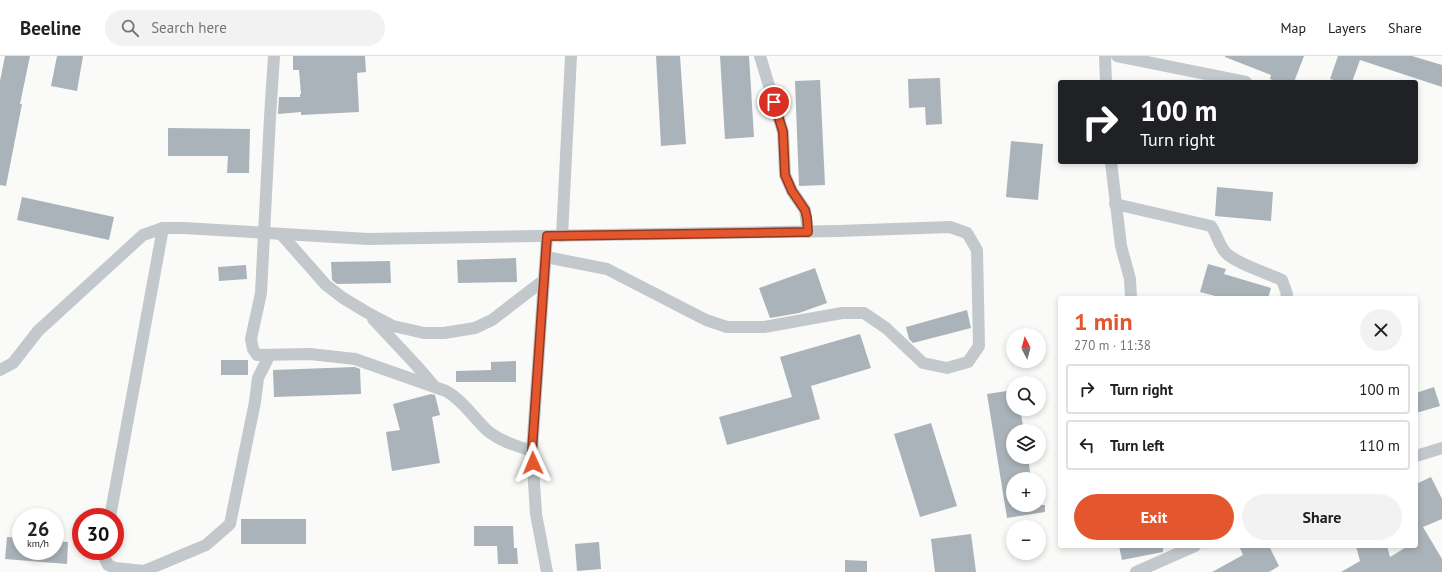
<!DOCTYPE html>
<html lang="en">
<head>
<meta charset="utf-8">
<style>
  body { margin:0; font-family:"PT Sans",sans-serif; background:#f2f2f2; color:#202124; height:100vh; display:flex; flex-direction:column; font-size:15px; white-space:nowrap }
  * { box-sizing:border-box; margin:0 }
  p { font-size:13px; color:#757577 }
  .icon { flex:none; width:22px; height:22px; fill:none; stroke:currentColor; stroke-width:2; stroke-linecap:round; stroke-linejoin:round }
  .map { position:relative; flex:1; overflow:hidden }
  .drawer { position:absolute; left:1058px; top:240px; width:360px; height:252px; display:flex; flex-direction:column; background:#fff; border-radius:4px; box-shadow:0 2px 6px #0003 }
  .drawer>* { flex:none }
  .hud { position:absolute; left:1058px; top:24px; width:360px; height:84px; border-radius:4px; box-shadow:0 2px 6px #0003; background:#202124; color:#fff; overflow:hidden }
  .needle { width:26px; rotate:354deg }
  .controls { position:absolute; left:1006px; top:272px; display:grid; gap:8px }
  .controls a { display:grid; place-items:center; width:40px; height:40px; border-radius:50%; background:#fff; box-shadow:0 2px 6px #0003; font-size:20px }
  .speed { position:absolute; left:12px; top:452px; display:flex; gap:8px; font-size:20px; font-weight:700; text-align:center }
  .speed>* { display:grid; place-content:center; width:52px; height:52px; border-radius:50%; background:#fff; box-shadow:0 2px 6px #0003; line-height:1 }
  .speed small { font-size:10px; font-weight:400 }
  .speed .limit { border:6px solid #d22; background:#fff; color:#111 }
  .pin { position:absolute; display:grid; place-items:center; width:34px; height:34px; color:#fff; margin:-17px; border:2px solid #fff; border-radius:50%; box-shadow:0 1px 4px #0007 }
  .me { position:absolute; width:44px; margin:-22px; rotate:359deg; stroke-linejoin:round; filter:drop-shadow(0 0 3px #0008) }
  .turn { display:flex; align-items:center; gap:14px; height:84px; padding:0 16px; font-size:18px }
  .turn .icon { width:52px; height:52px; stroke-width:2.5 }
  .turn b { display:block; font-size:28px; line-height:34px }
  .round { display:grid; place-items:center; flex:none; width:42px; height:42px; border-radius:21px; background:#f2f2f2 }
  .headline { display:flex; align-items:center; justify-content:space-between; height:68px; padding:0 16px }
  h1 { font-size:24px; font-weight:700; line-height:30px; color:#e4572e }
  .primary-button { display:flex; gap:8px; margin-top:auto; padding:8px 16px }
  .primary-button a { flex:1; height:46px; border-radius:24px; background:#e4572e; color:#fff; font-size:16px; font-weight:700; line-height:46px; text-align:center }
  .primary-button a+a { background:#f2f2f2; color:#202124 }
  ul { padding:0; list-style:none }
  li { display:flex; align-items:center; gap:12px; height:50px; margin:0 8px 6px; padding:0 8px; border:2px solid #e0e0e0; border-radius:4px }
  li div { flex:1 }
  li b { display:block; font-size:15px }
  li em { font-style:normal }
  header { display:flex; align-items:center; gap:24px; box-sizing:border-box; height:56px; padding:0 20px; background:#fff; border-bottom:1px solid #e0e0e0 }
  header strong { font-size:19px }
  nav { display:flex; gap:22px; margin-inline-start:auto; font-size:14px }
  .search { width:280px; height:36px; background:#f2f2f2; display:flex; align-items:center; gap:10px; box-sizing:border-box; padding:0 14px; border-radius:22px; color:#757577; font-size:15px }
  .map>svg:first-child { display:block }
</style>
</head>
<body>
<header>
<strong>Beeline</strong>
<div class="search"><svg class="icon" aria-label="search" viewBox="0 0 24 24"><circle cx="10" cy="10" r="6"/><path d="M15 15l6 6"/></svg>Search here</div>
<nav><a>Map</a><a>Layers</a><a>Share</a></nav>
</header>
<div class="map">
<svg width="1442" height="516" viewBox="0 0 1442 516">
  <rect width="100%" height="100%" fill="#fafaf8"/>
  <g fill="#aab3b9">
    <polygon points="5,0 30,0 20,48 22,48 6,130 0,129 0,25"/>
    <polygon points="57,0 83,0 77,35 51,30"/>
    <polygon points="293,0 365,0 366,16 357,17 359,56 301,59 301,56 278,58 279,41 300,41 300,38 301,38 299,14 293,14"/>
    <polygon points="656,0 680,0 686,88 661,90"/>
    <polygon points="720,0 749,0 754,81 725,83"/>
    <polygon points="1225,0 1304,0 1294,26 1278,26 1270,23 1271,19 1225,1"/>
    <polygon points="1338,0 1412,0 1442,9 1442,31 1360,4 1352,26 1340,26 1330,23"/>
    <polygon points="940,22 942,68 926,69 925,51 909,52 908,23"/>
    <polygon points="820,24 825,129 799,130 795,25"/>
    <polygon points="168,72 250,73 249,117 227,117 228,100 168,100"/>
    <polygon points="1011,85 1043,88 1038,144 1006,141"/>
    <polygon points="1217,131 1273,136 1271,165 1215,160"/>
    <polygon points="22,141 114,161 109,184 17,164"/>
    <polygon points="516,202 517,226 458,227 457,204"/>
    <polygon points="390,205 391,227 337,228 332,224 331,206"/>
    <polygon points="1208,208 1226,213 1224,218 1271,232 1268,242 1223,242 1200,236"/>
    <polygon points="246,209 247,223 219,225 218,211"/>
    <polygon points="815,212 827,247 799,257 770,262 759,232"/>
    <polygon points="967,254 971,272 913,287 909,283 906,271"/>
    <polygon points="860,278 871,312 811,330 820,363 727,389 719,361 792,341 780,301"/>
    <rect x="221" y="304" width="27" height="15"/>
    <polygon points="516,305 516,326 456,326 456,315 491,314 491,306"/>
    <polygon points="355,311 360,313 361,338 274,341 273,314"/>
    <polygon points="1434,331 1440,350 1416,357 1416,337"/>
    <polygon points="1013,334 1013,353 1020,353 1024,375 1013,375 1013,401 1028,401 1031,423 1013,423 1013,449 1045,449 1045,456 1007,462 987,338"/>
    <polygon points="431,338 435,339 440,359 432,361 440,407 392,415 386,376 400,374 393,348"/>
    <polygon points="931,367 957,450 920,461 894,378"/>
    <polygon points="1431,421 1442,443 1442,463 1423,471 1442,503 1442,516 1341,516 1360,505 1356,490 1387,490 1390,501 1408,490 1416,490 1416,428"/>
    <rect x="241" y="463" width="65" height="25"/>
    <polygon points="474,470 513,470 514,492 517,492 518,508 498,508 497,490 474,490"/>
    <polygon points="971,478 976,516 935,516 931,483"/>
    <polygon points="7,481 21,482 21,495 55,495 55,485 68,486 67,508 5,503"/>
    <polygon points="599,486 601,513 577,515 575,488"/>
    <polygon points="1119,490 1163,490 1163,496 1122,504"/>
    <polygon points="1239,490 1269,490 1279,510 1269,516 1212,516 1243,499"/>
    <polygon points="845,504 867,505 867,516 845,516"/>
  </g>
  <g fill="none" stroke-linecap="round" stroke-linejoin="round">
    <g stroke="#c3c8cc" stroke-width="12">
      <path d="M274,0L270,61L261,237L251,283L253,293L257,299L310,298L355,303L446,335C464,345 474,363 489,376C502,386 517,390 532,395"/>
      <polyline points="760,0 783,76 785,119 792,135 805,154 808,176"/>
      <polyline points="1105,0 1106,26"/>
      <polyline points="1117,0 1246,26"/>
      <polyline points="1111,106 1121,190 1130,223 1131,242"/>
      <path d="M1115,148L1211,170C1217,178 1219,190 1226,197C1237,208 1267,217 1282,224L1287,238L1286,242"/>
      <polyline points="281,178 326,229 343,242 368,257 393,270 424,277 444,277 475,272 492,264 544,224"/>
      <polyline points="562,180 571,0"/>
      <polyline points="373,263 416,309 434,330"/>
      <polyline points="0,314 13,307 38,275 143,179 163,172 184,172 368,183 838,175 950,171 967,177 977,194 979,290 968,306 947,312 923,307 886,272 864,257 842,257 764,271 727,271 706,264 607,213 546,201"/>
      <polyline points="1416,400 1442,392"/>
      <polyline points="110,461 163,172"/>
      <polyline points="105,495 105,503 108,509 115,512 144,515 206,489 230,468 255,346 258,322 269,300"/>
      <polyline points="547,516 536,458 532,395 547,180"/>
      <polyline points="1136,516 1195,490"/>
    </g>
  </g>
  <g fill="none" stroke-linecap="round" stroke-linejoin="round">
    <defs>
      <polyline id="route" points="533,407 532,395 547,180 808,176 807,162 805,154 792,135 785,119 783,76 774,46"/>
    </defs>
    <use href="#route" stroke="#94391e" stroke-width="10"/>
    <use href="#route" stroke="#e4572e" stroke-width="7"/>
  </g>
</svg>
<div class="controls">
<a><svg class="needle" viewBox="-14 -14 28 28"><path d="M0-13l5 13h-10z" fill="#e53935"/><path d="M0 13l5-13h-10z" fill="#757577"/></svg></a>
<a><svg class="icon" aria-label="search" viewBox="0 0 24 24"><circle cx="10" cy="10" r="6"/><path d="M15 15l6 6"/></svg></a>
<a><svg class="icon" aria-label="layers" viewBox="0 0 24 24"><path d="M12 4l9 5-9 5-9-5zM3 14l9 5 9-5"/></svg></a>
<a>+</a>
<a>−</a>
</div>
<div class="speed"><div>26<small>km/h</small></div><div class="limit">30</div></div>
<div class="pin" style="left:774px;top:46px;background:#d93025"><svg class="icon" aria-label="arrive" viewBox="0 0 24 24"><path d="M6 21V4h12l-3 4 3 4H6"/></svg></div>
<svg class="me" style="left:533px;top:407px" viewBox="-20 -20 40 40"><path d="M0-17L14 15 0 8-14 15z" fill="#e4572e" stroke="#fff" stroke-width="4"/></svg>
<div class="hud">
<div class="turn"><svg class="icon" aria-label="right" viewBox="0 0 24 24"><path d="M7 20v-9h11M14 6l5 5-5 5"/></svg><div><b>100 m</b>Turn right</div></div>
</div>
<section class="drawer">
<div class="headline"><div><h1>1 min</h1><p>270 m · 11:38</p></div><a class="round"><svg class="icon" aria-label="close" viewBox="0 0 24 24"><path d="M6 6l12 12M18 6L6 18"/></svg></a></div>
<ul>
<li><svg class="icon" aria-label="right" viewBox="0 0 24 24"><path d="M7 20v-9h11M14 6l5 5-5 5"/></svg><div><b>Turn right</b></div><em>100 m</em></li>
<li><svg class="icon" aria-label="left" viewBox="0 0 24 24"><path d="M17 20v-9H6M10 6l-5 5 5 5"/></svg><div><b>Turn left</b></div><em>110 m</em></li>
</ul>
<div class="primary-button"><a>Exit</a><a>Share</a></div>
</section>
</div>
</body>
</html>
